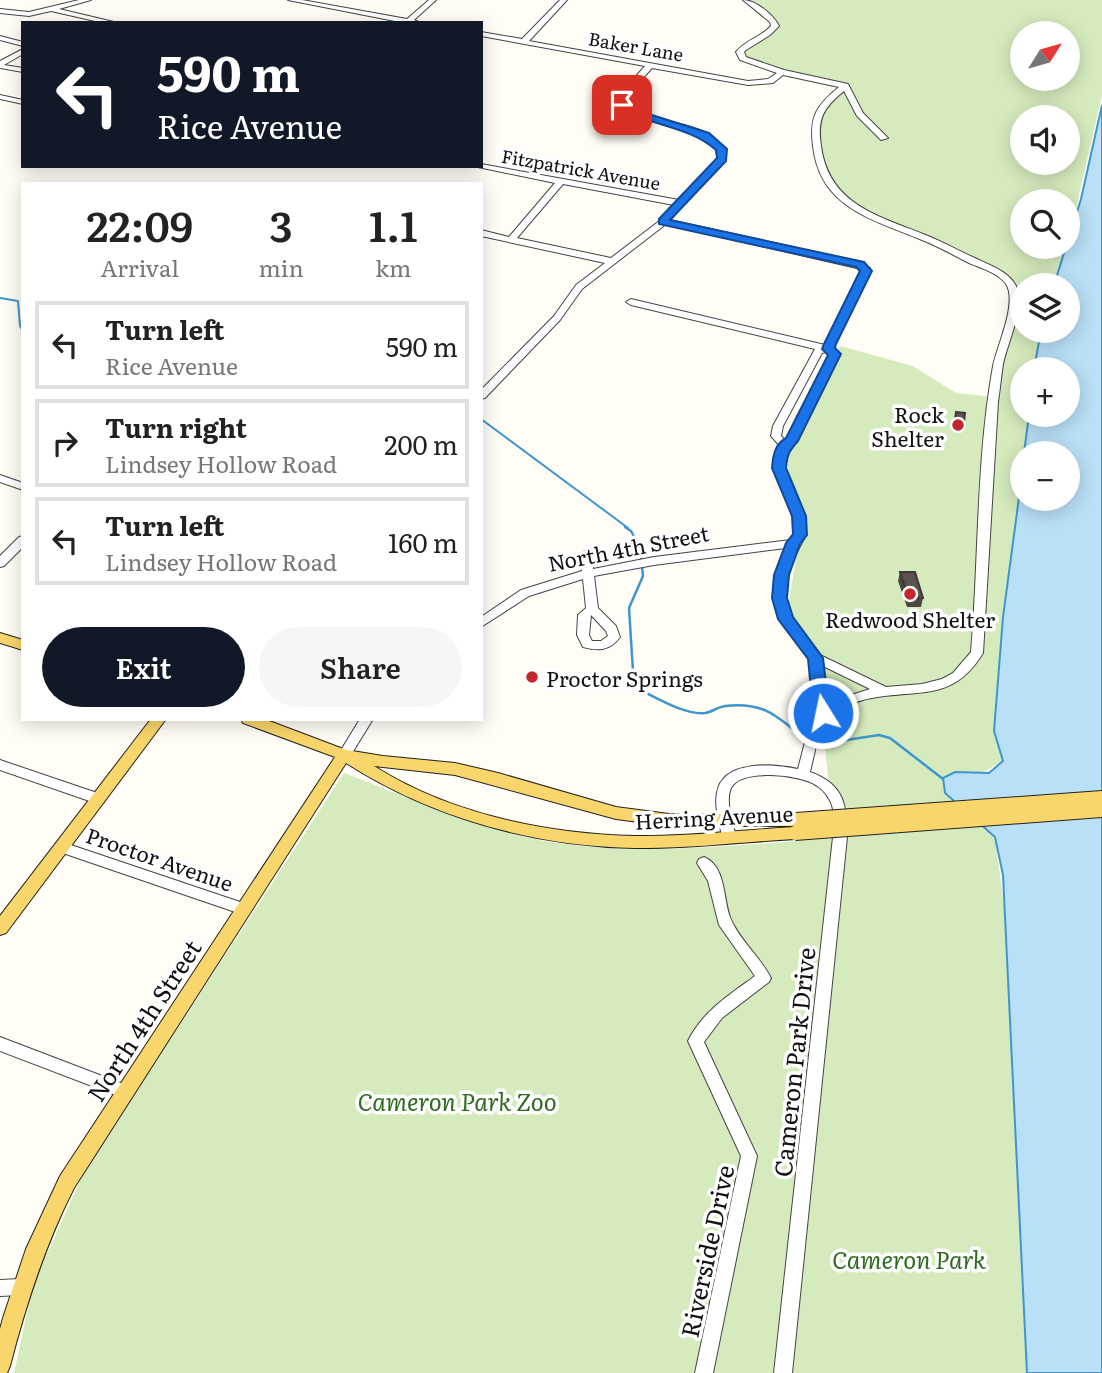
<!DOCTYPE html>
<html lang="en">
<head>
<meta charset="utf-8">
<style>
  body { margin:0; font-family:Literata,serif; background:#f6f6f6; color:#222; height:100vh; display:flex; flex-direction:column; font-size:26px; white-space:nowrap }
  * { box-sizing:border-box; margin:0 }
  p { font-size:23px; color:#767676 }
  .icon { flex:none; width:38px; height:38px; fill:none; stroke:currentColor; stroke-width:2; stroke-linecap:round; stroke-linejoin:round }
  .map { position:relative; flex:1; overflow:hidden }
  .sheet { position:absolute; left:21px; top:182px; width:462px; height:539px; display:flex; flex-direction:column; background:#fff; border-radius:0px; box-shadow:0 4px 18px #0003 }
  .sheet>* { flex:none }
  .top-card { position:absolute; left:21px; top:21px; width:462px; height:147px; border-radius:0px; box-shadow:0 4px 18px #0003; background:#111827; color:#fff; overflow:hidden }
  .needle { width:46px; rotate:53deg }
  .controls { position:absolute; left:1010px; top:21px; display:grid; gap:14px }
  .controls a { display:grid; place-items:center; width:70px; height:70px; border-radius:50%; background:#fff; box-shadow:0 4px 18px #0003; font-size:35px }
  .pin { position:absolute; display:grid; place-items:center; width:60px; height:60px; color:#fff; margin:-30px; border-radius:14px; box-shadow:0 4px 10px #0006 }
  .me { position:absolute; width:77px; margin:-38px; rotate:350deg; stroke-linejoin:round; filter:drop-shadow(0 0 5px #0008) }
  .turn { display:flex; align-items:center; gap:24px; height:147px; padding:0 21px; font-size:32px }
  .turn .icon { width:91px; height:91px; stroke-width:2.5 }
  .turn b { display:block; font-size:49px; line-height:60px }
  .eta { display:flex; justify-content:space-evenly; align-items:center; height:119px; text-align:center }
  .eta b { font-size:42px; font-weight:600; line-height:49px }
  .action { display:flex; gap:14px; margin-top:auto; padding:14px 21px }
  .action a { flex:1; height:80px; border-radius:42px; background:#111827; color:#fff; font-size:28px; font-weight:600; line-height:80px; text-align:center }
  .action a+a { background:#f6f6f6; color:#222 }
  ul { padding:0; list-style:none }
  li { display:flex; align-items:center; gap:21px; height:88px; margin:0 14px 10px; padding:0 7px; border:4px solid #e0e0e0; border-radius:0px }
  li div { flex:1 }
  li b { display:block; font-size:26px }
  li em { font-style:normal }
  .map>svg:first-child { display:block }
</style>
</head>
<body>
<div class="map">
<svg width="1102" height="1373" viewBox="0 0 1102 1373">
  <rect width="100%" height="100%" fill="#fffdf5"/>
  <g fill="#d5ebbd" fill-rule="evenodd">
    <path d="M747,0H1102V95L1068,243V201H1022V247H1066L1055,285H1022V331H1042L1034,369H1022V415H1029L1025,453H1022V475L998,680L1003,761L945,793L995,837L1005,913L1028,1373H789L837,862L818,681L786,619L800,535L784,445L840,346L913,366L956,393L994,397L1013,287L971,260L850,204L822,174L815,135L819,108L844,87L782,72L743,58V48L775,26ZM1022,33H1068V79H1022ZM1022,117H1068V163H1022Z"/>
    <path d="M344,773C397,793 450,816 505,832C609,861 727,846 834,838L774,1373H14L33,1285L84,1172Z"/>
  </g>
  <polygon fill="#b9e0f7" stroke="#3f96cf" stroke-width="2" points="1102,105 1102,1373 1027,1373 1003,875 995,837 945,793 943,778 955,772 989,773 1003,761 994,731 1003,617 1022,475 1022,499 1068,499 1068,453 1024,453 1029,415 1068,415 1068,369 1034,369 1041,331 1068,331 1068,285 1054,285 1081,199"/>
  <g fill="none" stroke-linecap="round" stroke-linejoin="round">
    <g stroke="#3f96cf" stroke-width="2">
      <polyline points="0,298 18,301 20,326 23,331"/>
      <polyline points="481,419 628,528"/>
    </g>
    <g stroke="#3f96cf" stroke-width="2.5">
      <path d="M625,527L631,531L640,547L643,576L629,608L634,687C654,696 683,715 705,713C712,712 718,707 725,706C764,701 778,717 806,740"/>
      <polyline points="814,745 879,735 890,738 943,779"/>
    </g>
    <defs>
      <g id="minor">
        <polygon points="79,0 91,0 59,9 118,23 104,23 51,11 29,16 0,13 0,9 29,12"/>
        <polygon points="288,0 302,0 407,19 429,0 436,0 414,20 421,23 405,23"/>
        <path d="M560,0H567L529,41L748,81L768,79L777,73L740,60L736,52C746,40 761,37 771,26L770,22L743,0C755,0 773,14 779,26L770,35L746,50L744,52L746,57L784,70L848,84L863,113L888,138L881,140L857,116L844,91C823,108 817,119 821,146C829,206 880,216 928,236C945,243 961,252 977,259C991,266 1008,271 1016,286C1026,305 1007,344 1003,364C1001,377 1000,389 998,402L983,653C953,702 920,689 872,698C853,701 837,710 822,720L810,772C844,784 847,805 847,837L792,1373H774L833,837C834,825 836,810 829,799C826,793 820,787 814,784C798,775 741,768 731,788C725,802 733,823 736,837L734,841L729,842L724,841L722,837C720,823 714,807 717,793C722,759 774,764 798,769C807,735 818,696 810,661C807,648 795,640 788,630C768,606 772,573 786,548L654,565L594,576L598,608L616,626L620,637C610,651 598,651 583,647L577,635L578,615L586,608L583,579L529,596L481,627V617L521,590L582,571L580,554L586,550L592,554L593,569L654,557L791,540C806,518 775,488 774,467C774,461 777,452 779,445L771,436L773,426L815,349L631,305L626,302L631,299L825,345L861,269L666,224L582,289L560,320L485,398L481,399V390L554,316L576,285L605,263L481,236V230L509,237L555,183L473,166H481V164L679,200L718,159C717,155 717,151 715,148C704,127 648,126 627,112C622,109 620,104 616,99L645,66L481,36V32L522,39ZM652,68L748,85L773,83L783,75L839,87C817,105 809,116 813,146C820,208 872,219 922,240C938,246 953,255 969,263C981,268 998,273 1006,284C1018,302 997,346 993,366C976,460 979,558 971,652L953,673L942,679L922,684L886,687L820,655L793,620L786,601V589L790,565L806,535L804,516L784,468L789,447L797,441L839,354L833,348L870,268L860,262L670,220L726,159C713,111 650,133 624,99ZM563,184L674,205L658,222L611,258L517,238ZM826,352L829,355L788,439L785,440L781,436L783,426L822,353ZM591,615L606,631L608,636L601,641H592L589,635ZM823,666L870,689L842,698L823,707Z"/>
        <polygon points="0,36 23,42 23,46 0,40"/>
        <polygon points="23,49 23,54 4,65 23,68 23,72 0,68 0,61"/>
        <polygon points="0,95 23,100 23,104 0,99"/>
        <polygon points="0,475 23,483 23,490 0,482"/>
        <polygon points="23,536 23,547 4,566 0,567 0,556 19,537"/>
        <polygon points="360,719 373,719 349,758 339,758 338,755"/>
        <polygon points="0,760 103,795 105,799 103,803 98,804 0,770"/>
        <polygon points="62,842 249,905 251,909 249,913 244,915 57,851 55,847 57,843"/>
        <path d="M704,857C726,866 723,898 730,917C737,937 761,958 771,978L769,982L722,1018L704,1042L757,1156L713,1373H695L741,1156L688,1041C702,1012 729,995 755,976L719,925L708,881L697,863L699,859Z"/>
        <polygon points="0,1037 131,1087 134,1092 131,1097 126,1099 0,1051"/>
        <polygon points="20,1279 26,1281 28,1287 26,1293 20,1295 0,1296 0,1280"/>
      </g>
      <g id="major">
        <polygon points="0,633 23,640 23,650 0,643"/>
        <polygon points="151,719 166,719 6,933 0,935 0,916"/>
        <path d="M241,719H264L346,750L383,756L455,763L498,773L616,807L669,814H796L801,816L804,820L801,824L796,826H669L616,819L455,775L374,766C450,814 546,834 635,836C688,837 742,830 795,827L800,829L803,833L800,837L795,839C742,842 688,849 635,848C533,846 432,818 346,763L74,1188C45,1245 26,1304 10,1366L7,1373H0V1329L3,1318L26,1249L60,1176L335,757L243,723Z"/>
      </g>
    </defs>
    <use href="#minor" stroke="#444" stroke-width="2"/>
    <use href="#major" stroke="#222" stroke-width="2"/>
    <use href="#minor" fill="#fff" fill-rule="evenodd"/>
    <use href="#major" fill="#f9d66b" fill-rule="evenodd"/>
    <defs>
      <g id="major-bridge">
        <polyline points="796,820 1102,798"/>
        <polyline points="795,833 1102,810"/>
      </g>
    </defs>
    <use href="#major-bridge" stroke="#222" stroke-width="16" stroke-linecap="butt"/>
    <use href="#major-bridge" stroke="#f9d66b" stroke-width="14"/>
  </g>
  <g fill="#4d4742">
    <polygon points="956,412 964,422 962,430 953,429"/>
    <polygon points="900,572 923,598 921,607 907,607 898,581"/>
  </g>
  <g fill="#5a524d" stroke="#3f3936" stroke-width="2">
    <polygon points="956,412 965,413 964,422 955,420"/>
    <polygon points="900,572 915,572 923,598 909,599"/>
  </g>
  <path fill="#1a73e8" stroke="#114b97" stroke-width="2" d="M618,103H625L639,111L709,133L727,149L726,161L670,220L864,262L872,271L836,344L835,348L841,354L798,441C790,450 787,454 786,468L806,516L807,535L800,544L789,575L787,598L793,617L823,658L828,700L826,708L831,713L816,724L807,718L812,700L808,659L778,619L772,598L774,575L786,543L793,534L792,516L772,468C773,455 775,444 786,438L828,355L822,349L824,344L860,271L856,267L659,224V219L717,158L716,150C689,126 650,126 618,107Z"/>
  <g fill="#c4262e" stroke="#fff" stroke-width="2.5">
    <circle cx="958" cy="425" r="7"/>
    <circle cx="910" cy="594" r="7"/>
    <circle cx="532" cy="677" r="7"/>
  </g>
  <g text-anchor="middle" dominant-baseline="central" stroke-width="7" stroke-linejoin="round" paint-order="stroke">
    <g font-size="18" fill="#111" stroke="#fff">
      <text transform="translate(636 46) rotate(10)">Baker Lane</text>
      <text transform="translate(581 169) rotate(10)">Fitzpatrick Avenue</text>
    </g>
    <g font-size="21" fill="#111" stroke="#fff" text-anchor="end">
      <text x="944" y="413">Rock<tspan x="944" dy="24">Shelter</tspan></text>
      <text x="910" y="618" text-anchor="middle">Redwood Shelter</text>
      <text x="546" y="677" text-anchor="start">Proctor Springs</text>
    </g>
    <g font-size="21" fill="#111" stroke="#fff">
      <text transform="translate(628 547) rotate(-11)">North 4th Street</text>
      <text transform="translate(714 816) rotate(-3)">Herring Avenue</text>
      <text transform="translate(160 858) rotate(19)">Proctor Avenue</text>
    </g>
    <g font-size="24" fill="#111" stroke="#fff">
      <text transform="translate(143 1020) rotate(-57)">North 4th Street</text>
      <text transform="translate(793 1062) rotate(-84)">Cameron Park Drive</text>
      <text transform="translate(706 1251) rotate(-78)">Riverside Drive</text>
    </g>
    <g font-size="24" font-style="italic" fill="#2f6b1f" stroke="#fff">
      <text x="457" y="1100">Cameron Park Zoo</text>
      <text x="909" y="1258">Cameron Park</text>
    </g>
  </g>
</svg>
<div class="controls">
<a><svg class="needle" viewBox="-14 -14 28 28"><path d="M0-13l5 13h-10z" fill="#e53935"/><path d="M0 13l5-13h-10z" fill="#767676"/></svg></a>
<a><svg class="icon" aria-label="sound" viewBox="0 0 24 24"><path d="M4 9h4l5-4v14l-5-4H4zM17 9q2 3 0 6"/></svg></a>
<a><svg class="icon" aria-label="search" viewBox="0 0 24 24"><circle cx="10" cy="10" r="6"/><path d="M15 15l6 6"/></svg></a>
<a><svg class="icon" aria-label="layers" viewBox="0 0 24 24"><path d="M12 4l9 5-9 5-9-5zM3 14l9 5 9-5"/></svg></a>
<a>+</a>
<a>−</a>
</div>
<div class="pin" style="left:622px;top:105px;background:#d93025"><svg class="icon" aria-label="arrive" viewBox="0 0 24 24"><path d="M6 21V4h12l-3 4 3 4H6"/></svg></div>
<svg class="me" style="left:823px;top:713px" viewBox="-20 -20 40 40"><circle r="17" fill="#1a73e8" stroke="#fff" stroke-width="3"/><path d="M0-11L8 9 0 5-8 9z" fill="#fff"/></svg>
<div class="top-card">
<div class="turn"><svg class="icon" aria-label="left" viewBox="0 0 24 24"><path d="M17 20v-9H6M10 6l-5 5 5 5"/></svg><div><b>590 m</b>Rice Avenue</div></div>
</div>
<section class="sheet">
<div class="eta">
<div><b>22:09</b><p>Arrival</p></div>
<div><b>3</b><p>min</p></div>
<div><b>1.1</b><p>km</p></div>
</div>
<ul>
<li><svg class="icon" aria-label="left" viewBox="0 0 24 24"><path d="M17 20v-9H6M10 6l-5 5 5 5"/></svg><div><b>Turn left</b><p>Rice Avenue</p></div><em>590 m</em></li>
<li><svg class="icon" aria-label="right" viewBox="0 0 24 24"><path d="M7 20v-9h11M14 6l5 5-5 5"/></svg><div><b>Turn right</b><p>Lindsey Hollow Road</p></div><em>200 m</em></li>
<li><svg class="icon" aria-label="left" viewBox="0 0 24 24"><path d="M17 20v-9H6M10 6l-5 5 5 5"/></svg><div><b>Turn left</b><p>Lindsey Hollow Road</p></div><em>160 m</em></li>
</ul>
<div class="action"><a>Exit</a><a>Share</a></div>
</section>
</div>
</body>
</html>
